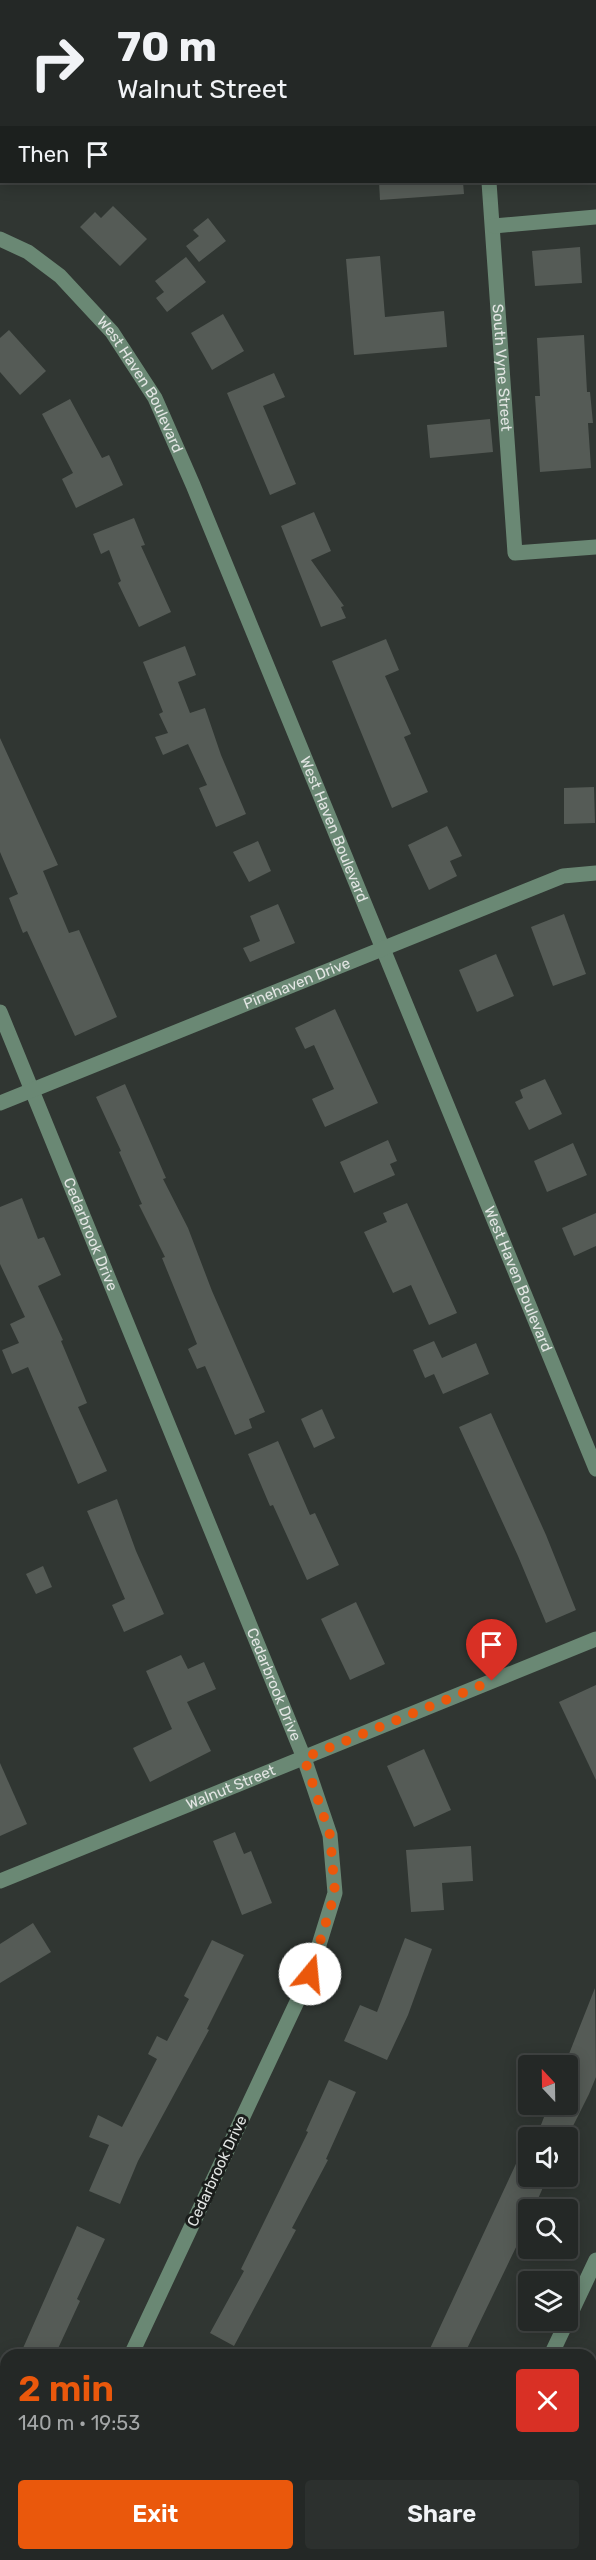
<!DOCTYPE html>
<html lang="en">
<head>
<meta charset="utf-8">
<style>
  body { margin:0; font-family:Rubik,sans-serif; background:#2c302e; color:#f1f3f6; height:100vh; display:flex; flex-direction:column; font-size:22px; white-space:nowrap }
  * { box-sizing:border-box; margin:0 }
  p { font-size:20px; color:#a3a6a7 }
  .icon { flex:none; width:33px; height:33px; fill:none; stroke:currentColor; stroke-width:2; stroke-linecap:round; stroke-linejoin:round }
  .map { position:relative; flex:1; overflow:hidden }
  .details { position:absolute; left:0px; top:2349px; width:597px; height:212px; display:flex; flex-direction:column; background:#242826; border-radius:18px 18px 0 0; box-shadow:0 3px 15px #0003,0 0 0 2px #414443 }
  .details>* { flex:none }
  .hud { position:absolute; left:0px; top:0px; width:597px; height:183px; box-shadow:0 3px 15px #0003,0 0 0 2px #414443; background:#242826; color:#f1f3f6; overflow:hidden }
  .needle { width:39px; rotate:338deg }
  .controls { position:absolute; left:518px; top:2055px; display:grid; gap:12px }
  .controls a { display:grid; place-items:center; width:60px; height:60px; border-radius:6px; background:#242826; box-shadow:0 3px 15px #0003,0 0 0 2px #414443; font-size:30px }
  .pin { position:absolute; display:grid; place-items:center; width:51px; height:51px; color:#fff; margin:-62px -26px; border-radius:50% 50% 50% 0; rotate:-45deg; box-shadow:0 0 6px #0007 }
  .pin .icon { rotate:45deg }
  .me { position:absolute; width:66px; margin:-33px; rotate:17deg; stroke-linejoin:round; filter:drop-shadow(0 0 4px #0008) }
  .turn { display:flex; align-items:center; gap:21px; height:126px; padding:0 18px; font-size:27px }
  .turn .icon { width:78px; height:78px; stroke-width:2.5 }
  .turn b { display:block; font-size:42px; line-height:51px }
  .then { display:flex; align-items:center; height:57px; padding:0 18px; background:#0003; gap:12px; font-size:22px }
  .round { display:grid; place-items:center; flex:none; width:63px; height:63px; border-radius:6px; background:#2c302e }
  .head { display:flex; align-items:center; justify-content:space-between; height:102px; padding:0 18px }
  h1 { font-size:36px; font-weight:600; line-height:45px; color:#ea580c }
  .button { display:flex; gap:12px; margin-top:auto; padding:12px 18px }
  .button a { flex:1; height:69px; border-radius:6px; background:#ea580c; color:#fff; font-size:24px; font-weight:600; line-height:69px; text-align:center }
  .button a+a { background:#2c302e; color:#f1f3f6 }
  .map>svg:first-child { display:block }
</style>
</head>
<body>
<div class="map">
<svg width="596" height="2560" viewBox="0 0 596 2560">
  <rect width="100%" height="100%" fill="#303632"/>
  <g fill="#555b56">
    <polygon points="379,182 463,182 464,194 380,200"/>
    <polygon points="113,206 147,239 120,266 80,227 95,212 101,218"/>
    <polygon points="208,218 226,241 199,262 186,246 199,236 193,230"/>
    <polygon points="580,247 582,283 535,286 532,251"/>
    <polygon points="380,256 385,317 444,311 447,347 354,355 346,259"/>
    <polygon points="186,257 206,282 167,312 156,298 164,292 155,281"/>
    <polygon points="223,314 244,351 212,370 191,333"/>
    <polygon points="9,330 46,371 20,395 0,372 0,338"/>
    <polygon points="584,335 587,392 590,392 593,423 588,423 591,468 540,472 535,396 540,396 537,338"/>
    <polygon points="274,373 285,397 263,406 296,484 270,495 227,393"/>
    <polygon points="70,399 102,458 109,455 123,485 76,508 62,479 73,473 42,414"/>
    <polygon points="490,419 493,452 430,458 427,425"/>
    <polygon points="314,512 331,551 311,560 344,606 341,607 346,618 321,627 281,526"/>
    <polygon points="134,518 145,545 141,546 171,612 139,627 118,583 121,581 109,550 101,554 93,534"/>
    <polygon points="386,639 399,670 385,676 411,734 404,737 428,792 392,808 332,661"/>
    <polygon points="185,646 196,675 178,682 190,713 205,708 221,755 246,814 216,827 199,788 207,785 188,744 163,755 155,737 168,733 159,714 163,712 143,662"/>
    <polygon points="0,738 58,865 43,871 69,933 79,930 117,1017 75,1036 27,931 23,933 9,898 18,894 0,852"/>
    <polygon points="594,787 595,823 564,824 564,788"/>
    <polygon points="447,826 462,856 450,861 457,876 429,890 408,845"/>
    <polygon points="258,841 271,871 249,882 233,852"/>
    <polygon points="278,904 295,943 250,962 243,948 260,941 250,916"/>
    <polygon points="564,914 586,974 553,986 531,927"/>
    <polygon points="496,954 514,996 477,1012 459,970"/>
    <polygon points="335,1009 378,1103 325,1127 312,1099 334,1089 314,1045 305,1049 295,1028"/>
    <polygon points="545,1079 562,1114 529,1130 515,1102 523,1098 520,1090"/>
    <polygon points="125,1084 166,1178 163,1179 188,1228 212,1291 265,1412 249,1419 252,1428 235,1435 205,1366 197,1369 188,1349 197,1344 162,1258 165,1257 139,1205 142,1204 119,1152 121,1151 96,1097"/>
    <polygon points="388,1140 397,1161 390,1164 395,1175 354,1193 340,1162"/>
    <polygon points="573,1143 587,1175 547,1192 534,1161"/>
    <polygon points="22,1198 38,1239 44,1237 61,1275 38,1286 63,1340 61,1341 87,1403 78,1407 107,1471 78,1484 28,1367 12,1374 2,1350 19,1343 10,1324 25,1317 0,1264 0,1207"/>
    <polygon points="407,1203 457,1313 429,1325 411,1285 393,1293 364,1232 387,1222 383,1213"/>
    <polygon points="596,1213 596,1246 574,1256 562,1228"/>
    <polygon points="434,1341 442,1358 476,1343 489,1374 443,1394 434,1374 425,1378 413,1350"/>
    <polygon points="322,1409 335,1438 314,1448 301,1419"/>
    <polygon points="491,1413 546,1535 576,1610 546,1623 518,1556 459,1427"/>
    <polygon points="278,1441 310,1515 315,1513 339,1565 307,1580 273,1505 270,1506 248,1454"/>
    <polygon points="117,1499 136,1551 164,1614 124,1632 112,1605 125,1599 87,1511"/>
    <polygon points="43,1566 52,1587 36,1594 26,1574"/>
    <polygon points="356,1602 385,1664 350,1680 321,1619"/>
    <polygon points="181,1655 188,1669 204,1662 216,1689 187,1702 211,1751 150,1782 133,1748 172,1729 146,1671"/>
    <polygon points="596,1685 596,1780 559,1702"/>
    <polygon points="424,1749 451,1810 414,1827 387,1766"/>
    <polygon points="0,1763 27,1824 0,1836"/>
    <polygon points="235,1832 244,1854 251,1851 272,1903 242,1915 213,1841"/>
    <polygon points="471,1846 473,1881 442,1883 444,1910 411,1912 406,1850"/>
    <polygon points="33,1923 51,1952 0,1983 0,1944"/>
    <polygon points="405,1938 432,1949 408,2015 387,2060 344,2041 360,2005 377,2012"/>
    <polygon points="212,1940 244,1955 207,2029 209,2030 138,2161 120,2204 89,2191 109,2145 89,2137 98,2115 122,2127 157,2059 148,2054 157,2036 167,2041 189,1999 184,1996"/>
    <polygon points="595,1988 596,2077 589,2094 567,2138 536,2138 549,2104 567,2104 567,2059"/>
    <polygon points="329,2080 356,2092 326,2159 328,2160 292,2228 296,2230 234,2346 210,2333 244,2271 241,2269 308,2132 306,2131"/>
    <polygon points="528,2138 528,2176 545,2183 533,2210 528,2210 528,2221 520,2239 464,2355 427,2355"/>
    <polygon points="77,2226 105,2239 77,2299 80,2301 55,2355 20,2355"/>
  </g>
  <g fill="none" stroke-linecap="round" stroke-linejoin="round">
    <g stroke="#6a8874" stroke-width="15">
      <polyline points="472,0 472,2"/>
      <polyline points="36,2 38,0"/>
      <polyline points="0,23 2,22"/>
      <path id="s1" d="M489,182L515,553L596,547"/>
      <polyline points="494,226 596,217"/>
      <path id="s2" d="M0,239L28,252L60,276L112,332L155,398L193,485L596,1469"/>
      <path id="s3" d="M0,1012L304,1758L330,1835L335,1893L310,1974L131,2355"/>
      <path id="s4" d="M0,1103L563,876L596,873"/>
      <path id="s5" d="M0,1881L596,1639"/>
      <polyline points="551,2355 596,2260"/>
      <polyline points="0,2444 6,2447"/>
      <polyline points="0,2508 6,2495"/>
      <polyline points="238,2554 250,2560"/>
      <polyline points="452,2560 455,2554"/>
    </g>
  </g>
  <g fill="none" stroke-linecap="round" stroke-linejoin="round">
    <polyline stroke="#ea580c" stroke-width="10" stroke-dasharray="0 18" points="310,1974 335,1893 330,1835 304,1758 492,1681"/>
  </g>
  <g text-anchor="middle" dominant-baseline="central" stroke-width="6" stroke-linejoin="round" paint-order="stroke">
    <g font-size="15" fill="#e2e5e3" stroke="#1a1d1b">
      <text stroke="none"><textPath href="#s1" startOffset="186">South Vyne Street</textPath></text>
      <text stroke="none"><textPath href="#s2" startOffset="207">West Haven Boulevard</textPath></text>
      <text stroke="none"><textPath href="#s2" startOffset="693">West Haven Boulevard</textPath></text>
      <text stroke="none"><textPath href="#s4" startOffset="320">Pinehaven Drive</textPath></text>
      <text stroke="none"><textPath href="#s3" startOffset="240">Cedarbrook Drive</textPath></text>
      <text stroke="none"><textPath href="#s2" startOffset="1179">West Haven Boulevard</textPath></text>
      <text stroke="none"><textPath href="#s3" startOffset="726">Cedarbrook Drive</textPath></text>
      <text stroke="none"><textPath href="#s5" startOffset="249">Walnut Street</textPath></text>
      <text transform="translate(217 2171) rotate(-65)">Cedarbrook Drive</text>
    </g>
  </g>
</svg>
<div class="controls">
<a><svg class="needle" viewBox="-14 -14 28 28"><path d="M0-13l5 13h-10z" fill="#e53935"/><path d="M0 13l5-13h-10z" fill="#a3a6a7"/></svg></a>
<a><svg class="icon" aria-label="sound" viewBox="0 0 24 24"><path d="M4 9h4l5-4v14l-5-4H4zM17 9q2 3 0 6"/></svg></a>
<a><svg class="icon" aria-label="search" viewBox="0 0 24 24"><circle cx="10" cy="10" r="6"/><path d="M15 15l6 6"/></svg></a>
<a><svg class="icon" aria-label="layers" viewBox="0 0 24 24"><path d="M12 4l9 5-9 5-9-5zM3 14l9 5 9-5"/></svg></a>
</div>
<div class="pin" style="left:492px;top:1681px;background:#d93025"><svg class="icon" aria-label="arrive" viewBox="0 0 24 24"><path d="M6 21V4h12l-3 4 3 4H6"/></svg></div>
<svg class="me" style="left:310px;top:1974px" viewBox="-20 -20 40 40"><circle r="19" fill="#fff"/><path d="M0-13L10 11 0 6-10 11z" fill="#ea580c"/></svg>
<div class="hud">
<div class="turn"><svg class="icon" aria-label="right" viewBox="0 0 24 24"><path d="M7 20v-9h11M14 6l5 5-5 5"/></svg><div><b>70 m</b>Walnut Street</div></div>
<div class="then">Then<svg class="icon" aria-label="arrive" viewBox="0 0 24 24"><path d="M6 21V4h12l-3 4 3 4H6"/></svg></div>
</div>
<section class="details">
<div class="head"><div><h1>2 min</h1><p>140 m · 19:53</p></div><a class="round" style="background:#d93025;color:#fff"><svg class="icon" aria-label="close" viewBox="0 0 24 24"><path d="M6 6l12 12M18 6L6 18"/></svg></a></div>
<div class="button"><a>Exit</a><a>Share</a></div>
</section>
</div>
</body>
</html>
